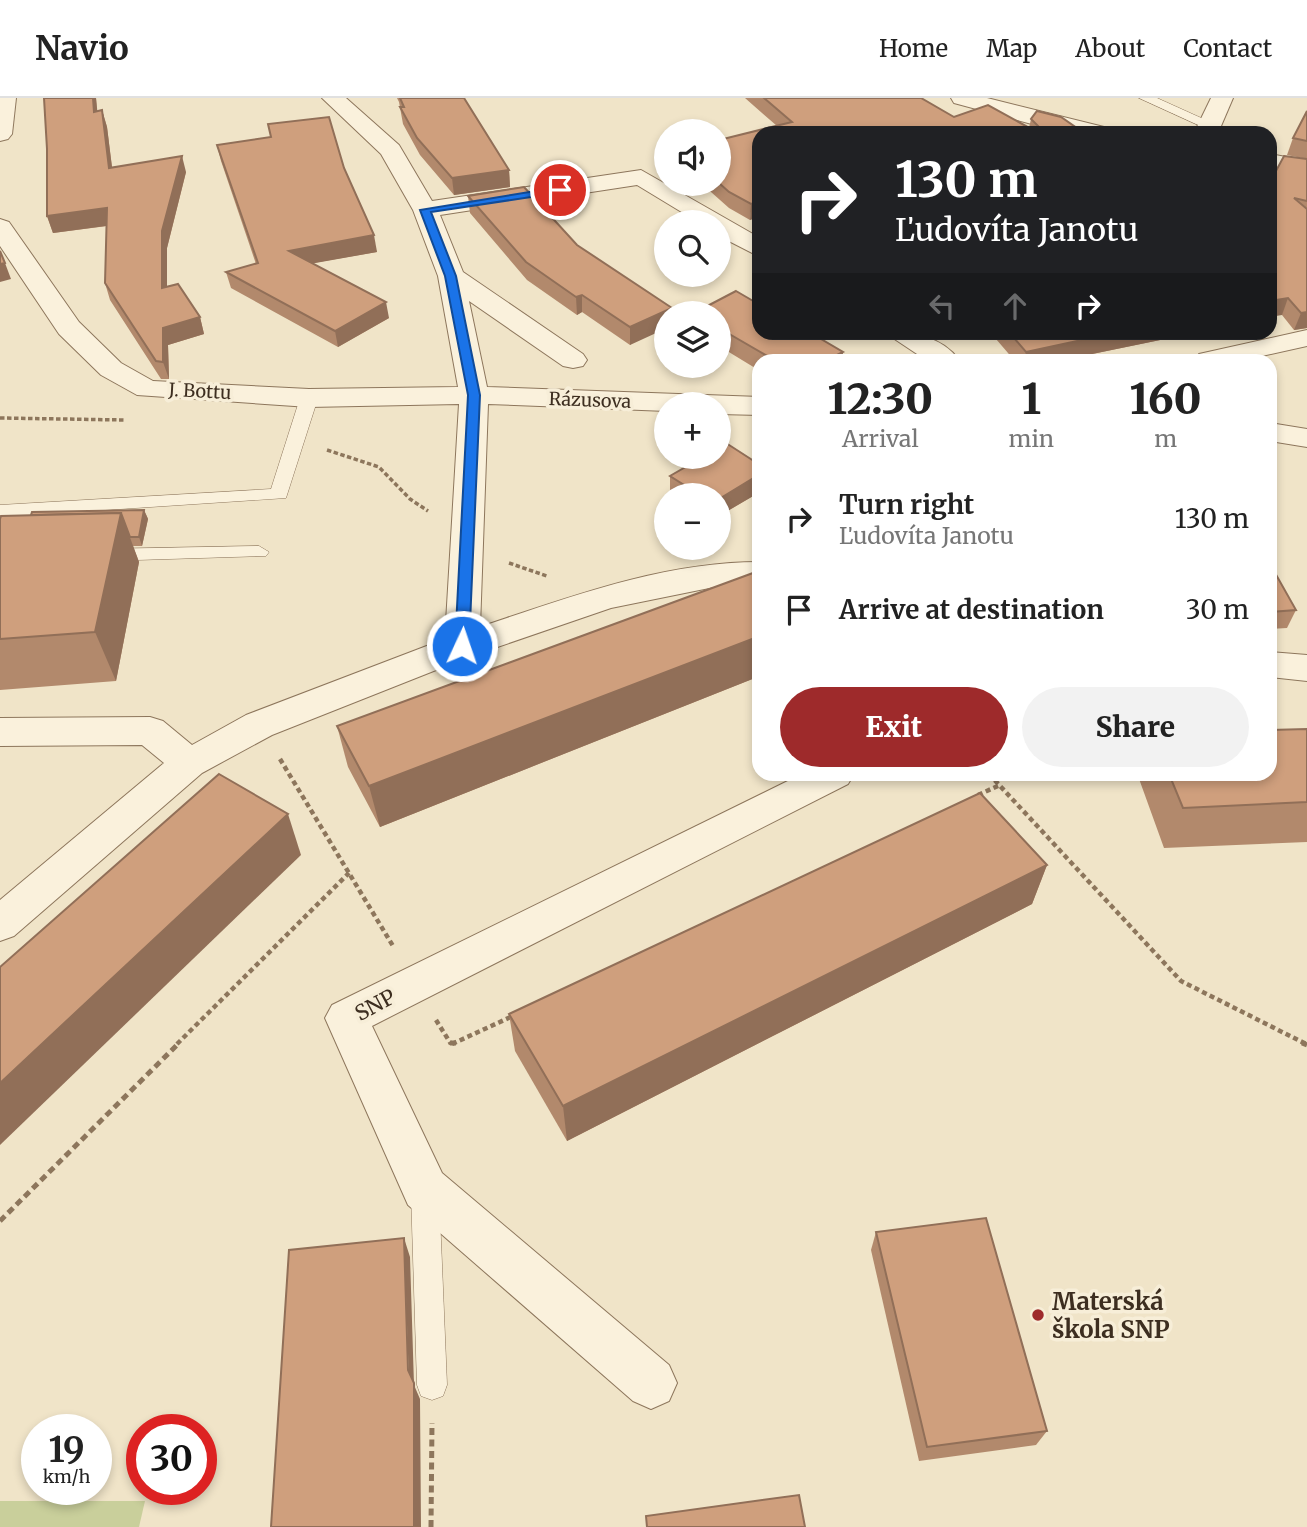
<!DOCTYPE html>
<html lang="en">
<head>
<meta charset="utf-8">
<style>
  body { margin:0; font-family:Merriweather,serif; background:#f2f2f2; color:#222; height:100vh; display:flex; flex-direction:column; font-size:26px; white-space:nowrap }
  * { box-sizing:border-box; margin:0 }
  p { font-size:23px; color:#767676 }
  .icon { flex:none; width:38px; height:38px; fill:none; stroke:currentColor; stroke-width:2; stroke-linecap:round; stroke-linejoin:round }
  .map { position:relative; flex:1; overflow:hidden }
  .details { position:absolute; left:752px; top:256px; width:525px; height:427px; display:flex; flex-direction:column; background:#fff; border-radius:21px; box-shadow:0 4px 10px #0003 }
  .details>* { flex:none }
  .top-card { position:absolute; left:752px; top:28px; width:525px; height:214px; border-radius:21px; box-shadow:0 4px 10px #0003; background:#202124; color:#fff; overflow:hidden }
  .buttons { position:absolute; left:654px; top:21px; display:grid; gap:14px }
  .buttons a { display:grid; place-items:center; width:77px; height:77px; border-radius:50%; background:#fff; box-shadow:0 4px 10px #0003; font-size:35px }
  .speed { position:absolute; left:21px; top:1316px; display:flex; gap:14px; font-size:35px; font-weight:700; text-align:center }
  .speed>* { display:grid; place-content:center; width:91px; height:91px; border-radius:50%; background:#fff; box-shadow:0 4px 10px #0003; line-height:1 }
  .speed small { font-size:18px; font-weight:400 }
  .speed .limit { border:10px solid #d22; background:#fff; color:#111 }
  .pin { position:absolute; display:grid; place-items:center; width:60px; height:60px; color:#fff; margin:-30px; border:4px solid #fff; border-radius:50%; box-shadow:0 2px 7px #0007 }
  .me { position:absolute; width:77px; margin:-38px; rotate:3deg; stroke-linejoin:round; filter:drop-shadow(0 0 5px #0008) }
  .turn { display:flex; align-items:center; gap:24px; height:147px; padding:0 28px; font-size:32px }
  .turn .icon { width:91px; height:91px; stroke-width:2.5 }
  .turn b { display:block; font-size:49px; line-height:60px }
  .lanes { display:flex; align-items:center; height:66px; padding:0 28px; background:#0003; justify-content:center; gap:35px; direction:ltr }
  .lanes .off { opacity:.35 }
  .eta { display:flex; justify-content:space-evenly; align-items:center; height:119px; text-align:center }
  .eta b { font-size:42px; font-weight:800; line-height:49px }
  .cta { display:flex; gap:14px; margin-top:auto; padding:14px 28px }
  .cta a { flex:1; height:80px; border-radius:42px; background:#9e2a2b; color:#fff; font-size:28px; font-weight:800; line-height:80px; text-align:center }
  .cta a+a { background:#f2f2f2; color:#222 }
  ul { padding:0; list-style:none }
  li { display:flex; align-items:center; gap:21px; height:91px; padding:0 28px }
  li div { flex:1 }
  li b { display:block; font-size:26px }
  li em { font-style:normal }
  header { display:flex; align-items:center; gap:42px; box-sizing:border-box; height:98px; padding:0 35px; background:#fff; border-bottom:2px solid #e0e0e0 }
  header strong { font-size:33px }
  nav { display:flex; gap:38px; margin-inline-start:auto; font-size:24px }
  .map>svg:first-child { display:block }
</style>
</head>
<body>
<header>
<strong>Navio</strong>
<nav><a>Home</a><a>Map</a><a>About</a><a>Contact</a></nav>
</header>
<div class="map">
<svg width="1307" height="1429" viewBox="0 0 1307 1429">
  <rect width="100%" height="100%" fill="#f0e4c8"/>
  <polygon fill="#c9cf9b" points="0,1403 145,1403 139,1429 0,1429"/>
  <g fill="none" stroke-linecap="round" stroke-linejoin="round">
    <defs>
      <g id="lane">
        <polygon points="1139,0 1157,0 1219,28 1207,31"/>
        <polygon points="309,295 318,300 286,400 0,419 0,407 271,391 300,300"/>
        <polygon points="259,448 269,454 266,458 105,463 95,457 105,451"/>
        <polygon points="425,1081 435,1085 439,1094 447,1287 443,1298 432,1302 421,1298 417,1287 411,1094 415,1085"/>
      </g>
      <g id="street">
        <polygon points="0,0 16,0 12,36 8,41 0,43"/>
        <path d="M322,0H346L399,47L432,103L641,72L760,140V159L719,138V124H698L637,87L440,117L463,174L583,256L587,262L583,268L573,270L563,268L469,203L487,289L760,299V317L719,316V306H667V313L488,306L480,529C570,499 663,464 760,464V486H729L611,510L474,557L272,637L202,675L14,838L0,843V802L164,665L142,647L0,648V620L150,619L163,623L192,647L246,617L445,541L459,306L309,309L137,297L101,277L59,236L0,148V121L9,124L79,224L121,265L153,283L309,291L458,289L438,178L413,112L381,56Z"/>
        <polygon points="951,0 987,0 1108,30 1112,35 1065,35 954,5"/>
        <polygon points="1211,0 1233,0 1218,35 1194,35"/>
        <polygon points="1270,56 1307,63 1307,77 1270,70"/>
        <polygon points="1307,232 1307,248 1244,262 1195,262 1199,256"/>
        <path d="M884,234C911,234 942,238 959,262H926Z"/>
        <polygon points="1270,325 1307,331 1307,349 1270,343"/>
        <polygon points="1270,554 1307,557 1307,583 1270,579"/>
        <polygon points="802,676 854,676 848,686 372,928 442,1075 669,1267 677,1285 669,1303 651,1311 633,1303 408,1107 325,920 332,907"/>
      </g>
    </defs>
    <use href="#lane" stroke="#8d765c" stroke-width="1"/>
    <use href="#street" stroke="#8d765c" stroke-width="2"/>
    <g stroke="#8d765c" stroke-width="3.5" stroke-dasharray="4.5 2.5" stroke-linecap="butt">
      <polyline points="0,320 125,322"/>
      <polyline points="327,352 379,369 410,401 428,413"/>
      <polyline points="509,465 547,478"/>
    </g>
    <g stroke="#8d765c" stroke-width="4.5" stroke-dasharray="5 3.5" stroke-linecap="butt">
      <polyline points="280,661 393,848"/>
      <polyline points="989,676 1181,883 1306,946"/>
      <polyline points="978,697 1000,687"/>
      <polyline points="436,922 451,946"/>
      <polyline points="177,946 349,775"/>
      <polyline points="452,946 515,917"/>
    </g>
    <g stroke="#8d765c" stroke-width="5" stroke-dasharray="7 4.5" stroke-linecap="butt">
      <polyline points="450,945 456,945"/>
      <polyline points="1302,945 1307,947"/>
      <polyline points="0,1123 179,945"/>
      <polyline points="431,1429 432,1325"/>
    </g>
    <use href="#lane" fill="#faf1dc" fill-rule="evenodd"/>
    <use href="#street" fill="#faf1dc" fill-rule="evenodd"/>
  </g>
  <g fill="#b2896c">
    <polygon points="44,0 96,0 97,13 102,12 107,29 112,69 186,74 167,150 167,189 200,219 204,236 168,247 169,281 161,281 110,202 105,185 107,128 53,135 47,118 47,51"/>
    <polygon points="397,0 464,0 509,72 510,89 454,97 420,57 403,26 399,4"/>
    <polygon points="745,0 921,0 954,19 1029,30 1031,21 1084,35 760,35 750,122 729,110 702,86 719,86 719,42 777,28"/>
    <polygon points="1307,13 1307,61 1287,57 1293,40"/>
    <polygon points="217,47 344,70 377,154 313,165 389,220 338,249 231,190 226,174 256,166 221,63"/>
    <polygon points="1307,61 1307,230 1294,232 1282,217 1270,84"/>
    <polygon points="468,98 577,147 672,210 672,215 667,215 630,247 582,214 577,217 527,182 470,115"/>
    <polygon points="719,215 843,254 842,262 760,262 760,273 719,248"/>
    <polygon points="990,234 1179,234 1167,237 1165,241 1063,262 1014,262"/>
    <polygon points="670,378 760,394 719,418 719,397 671,397 670,396"/>
    <polygon points="144,412 148,421 142,448 133,448 139,464 116,583 0,592 0,421"/>
    <polygon points="1270,466 1296,512 1287,530 1270,531"/>
    <polygon points="760,482 760,578 380,729 348,669 337,628"/>
    <polygon points="1307,631 1307,744 1164,750 1138,678 1139,676 1270,676"/>
    <polygon points="1047,767 1032,806 567,1043 515,953 509,916"/>
    <polygon points="876,1134 1047,1333 1036,1347 919,1363 871,1152"/>
  </g>
  <g fill="#916f58">
    <polygon points="93,0 96,0 99,30 94,14"/>
    <polygon points="102,12 107,29 114,86 109,70"/>
    <polygon points="182,58 186,74 167,150 167,208 162,190 162,133"/>
    <polygon points="509,72 510,89 454,97 452,80"/>
    <polygon points="760,103 760,119 750,122 751,106"/>
    <polygon points="107,110 113,127 53,135 47,118"/>
    <polygon points="374,137 377,154 293,169 289,153"/>
    <polygon points="5,165 11,181 0,184 0,166"/>
    <polygon points="582,197 582,214 577,217 576,199"/>
    <polygon points="1288,200 1282,217 1270,219 1270,203"/>
    <polygon points="386,204 389,220 338,249 335,233"/>
    <polygon points="672,210 672,215 667,215 667,230 630,247 630,229"/>
    <polygon points="1307,214 1307,230 1294,232 1301,215"/>
    <polygon points="200,219 204,236 168,247 169,281 163,264 163,230"/>
    <polygon points="1119,234 1179,234 1167,237 1165,241 1063,262 1024,262 1026,254"/>
    <polygon points="843,254 842,262 827,262"/>
    <polygon points="760,376 760,394 719,418 719,401"/>
    <polygon points="144,412 148,421 142,448 139,439"/>
    <polygon points="121,415 139,464 116,583 95,534"/>
    <polygon points="760,538 760,578 380,729 369,688"/>
    <polygon points="288,716 301,757 0,1047 0,985"/>
    <polygon points="1047,767 1032,806 567,1043 563,1008"/>
    <polygon points="404,1140 410,1159 414,1287 420,1301 421,1429 414,1429"/>
  </g>
  <g fill="#cf9f7d" stroke="#916f58" stroke-width="2">
    <polygon points="44,0 93,0 94,14 102,12 109,70 182,58 162,133 162,190 178,186 200,219 163,230 163,264 156,263 105,185 107,110 47,118 47,51"/>
    <polygon points="400,0 464,0 509,72 452,80 417,40 400,9 404,9"/>
    <polygon points="764,0 921,0 954,19 988,7 1035,33 1030,35 760,35 760,103 751,106 729,94 719,85 719,42 792,24"/>
    <polygon points="1037,13 1061,19 1084,35 1045,35 1031,21"/>
    <polygon points="1307,13 1307,43 1293,40"/>
    <polygon points="329,19 344,70 374,137 289,153 386,204 335,233 226,174 258,165 217,47 271,39 268,26"/>
    <polygon points="1284,58 1307,61 1307,103 1294,100 1307,111 1307,214 1301,215 1288,200 1270,203 1270,84"/>
    <polygon points="524,89 577,147 672,210 630,229 582,197 576,199 526,164 468,98"/>
    <polygon points="0,153 5,165 0,166"/>
    <polygon points="736,193 760,207 760,234 809,234 843,254 827,262 774,262 719,230 719,215 694,215"/>
    <polygon points="1009,234 1119,234 1026,254"/>
    <polygon points="726,345 760,367 760,376 719,401 719,397 700,397 670,378 703,359 719,359 719,349"/>
    <polygon points="144,412 139,439 130,439 121,415 31,417 32,414"/>
    <polygon points="121,415 95,534 0,541 0,421 1,418"/>
    <polygon points="1270,466 1296,512 1270,514"/>
    <polygon points="753,475 760,482 760,538 369,688 337,628"/>
    <polygon points="1307,631 1307,704 1183,710 1169,676 1270,676 1270,632"/>
    <polygon points="219,676 288,716 0,985 0,869"/>
    <polygon points="980,695 1047,767 563,1008 509,916"/>
    <polygon points="986,1120 1047,1333 927,1349 876,1134"/>
    <polygon points="404,1140 408,1272 414,1285 414,1429 271,1429 289,1152"/>
    <polygon points="799,1397 805,1429 647,1429 646,1418"/>
  </g>
  <polygon fill="#1a73e8" stroke="#114b97" stroke-width="2" points="560,89 564,94 431,114 456,178 480,297 469,548 462,553 455,548 468,297 445,178 420,112"/>
  <circle fill="#9e2a2b" stroke="#f7eed8" stroke-width="2.5" cx="1038" cy="1217" r="7"/>
  <g text-anchor="middle" dominant-baseline="central" stroke-width="7" stroke-linejoin="round" paint-order="stroke">
    <g font-size="18" fill="#3d2e20" stroke="#f7eed8">
      <text transform="translate(200 293) rotate(3)">J. Bottu</text>
      <text transform="translate(590 302) rotate(2)">Rázusova</text>
    </g>
    <g font-size="21" fill="#3d2e20" stroke="#f7eed8">
      <text transform="translate(375 907) rotate(-28)">SNP</text>
    </g>
    <g font-size="24" font-weight="bold" fill="#3d2e20" stroke="#f7eed8" text-anchor="start">
      <text x="1052" y="1203">Materská<tspan x="1052" dy="28">škola SNP</tspan></text>
    </g>
  </g>
</svg>
<div class="buttons">
<a><svg class="icon" aria-label="sound" viewBox="0 0 24 24"><path d="M4 9h4l5-4v14l-5-4H4zM17 9q2 3 0 6"/></svg></a>
<a><svg class="icon" aria-label="search" viewBox="0 0 24 24"><circle cx="10" cy="10" r="6"/><path d="M15 15l6 6"/></svg></a>
<a><svg class="icon" aria-label="layers" viewBox="0 0 24 24"><path d="M12 4l9 5-9 5-9-5zM3 14l9 5 9-5"/></svg></a>
<a>+</a>
<a>−</a>
</div>
<div class="speed"><div>19<small>km/h</small></div><div class="limit">30</div></div>
<div class="pin" style="left:560px;top:92px;background:#d93025"><svg class="icon" aria-label="arrive" viewBox="0 0 24 24"><path d="M6 21V4h12l-3 4 3 4H6"/></svg></div>
<svg class="me" style="left:462px;top:548px" viewBox="-20 -20 40 40"><circle r="17" fill="#1a73e8" stroke="#fff" stroke-width="3"/><path d="M0-11L8 9 0 5-8 9z" fill="#fff"/></svg>
<div class="top-card">
<div class="turn"><svg class="icon" aria-label="right" viewBox="0 0 24 24"><path d="M7 20v-9h11M14 6l5 5-5 5"/></svg><div><b>130 m</b>Ľudovíta Janotu</div></div>
<div class="lanes"><svg class="icon off" aria-label="left" viewBox="0 0 24 24"><path d="M17 20v-9H6M10 6l-5 5 5 5"/></svg><svg class="icon off" aria-label="ahead" viewBox="0 0 24 24"><path d="M12 20V5M6 11l6-6 6 6"/></svg><svg class="icon" aria-label="right" viewBox="0 0 24 24"><path d="M7 20v-9h11M14 6l5 5-5 5"/></svg></div>
</div>
<section class="details">
<div class="eta">
<div><b>12:30</b><p>Arrival</p></div>
<div><b>1</b><p>min</p></div>
<div><b>160</b><p>m</p></div>
</div>
<ul>
<li><svg class="icon" aria-label="right" viewBox="0 0 24 24"><path d="M7 20v-9h11M14 6l5 5-5 5"/></svg><div><b>Turn right</b><p>Ľudovíta Janotu</p></div><em>130 m</em></li>
<li><svg class="icon" aria-label="arrive" viewBox="0 0 24 24"><path d="M6 21V4h12l-3 4 3 4H6"/></svg><div><b>Arrive at destination</b></div><em>30 m</em></li>
</ul>
<div class="cta"><a>Exit</a><a>Share</a></div>
</section>
</div>
</body>
</html>
